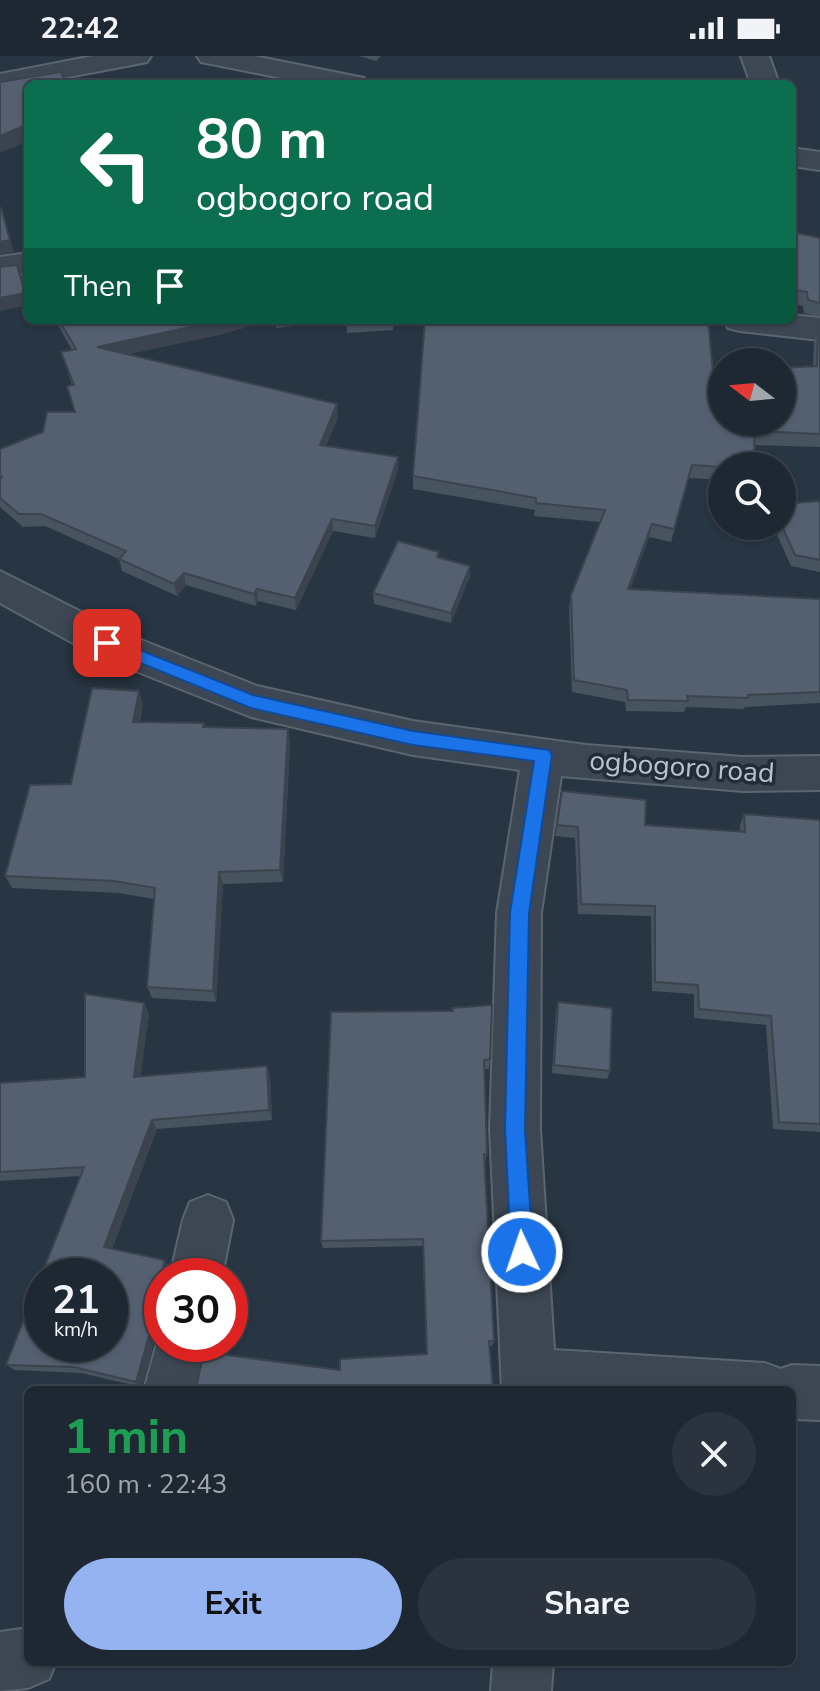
<!DOCTYPE html>
<html lang="en">
<head>
<meta charset="utf-8">
<style>
  body { margin:0; font-family:"Nunito Sans",sans-serif; background:#2b343e; color:#f1f3f6; height:100vh; display:flex; flex-direction:column; font-size:30px; white-space:nowrap }
  * { box-sizing:border-box; margin:0 }
  p { font-size:26px; color:#a1a6ac }
  .icon { flex:none; width:44px; height:44px; fill:none; stroke:currentColor; stroke-width:2; stroke-linecap:round; stroke-linejoin:round }
  .map { position:relative; flex:1; overflow:hidden }
  .side { position:absolute; left:24px; top:1330px; width:772px; height:280px; display:flex; flex-direction:column; background:#1e2832; border-radius:12px; box-shadow:0 2px 6px #0004,0 0 0 2px #3c444d }
  .side>* { flex:none }
  .hud { position:absolute; left:24px; top:24px; width:772px; height:244px; border-radius:12px; box-shadow:0 2px 6px #0004,0 0 0 2px #3c444d; background:#0b6e4f; color:#fff; overflow:hidden }
  .needle { width:52px; rotate:286deg }
  .tools { position:absolute; left:708px; top:292px; display:grid; gap:16px }
  .tools a { display:grid; place-items:center; width:88px; height:88px; border-radius:50%; background:#1e2832; box-shadow:0 2px 6px #0004,0 0 0 2px #3c444d; font-size:40px }
  .speed { position:absolute; left:24px; top:1202px; display:flex; gap:16px; font-size:40px; font-weight:700; text-align:center }
  .speed>* { display:grid; place-content:center; width:104px; height:104px; border-radius:50%; background:#1e2832; box-shadow:0 2px 6px #0004,0 0 0 2px #3c444d; line-height:1 }
  .speed small { font-size:20px; font-weight:400 }
  .speed .limit { border:12px solid #d22; background:#fff; color:#111 }
  .pin { position:absolute; display:grid; place-items:center; width:68px; height:68px; color:#fff; margin:-34px; border-radius:16px; box-shadow:0 4px 12px #0006 }
  .me { position:absolute; width:88px; margin:-44px; rotate:357deg; stroke-linejoin:round; filter:drop-shadow(0 0 6px #0008) }
  .turn { display:flex; align-items:center; gap:28px; height:168px; padding:0 40px; font-size:36px }
  .turn .icon { width:104px; height:104px; stroke-width:2.5 }
  .turn b { display:block; font-size:56px; line-height:68px }
  .then { display:flex; align-items:center; height:76px; padding:0 40px; background:#0003; gap:16px; font-size:30px }
  .round { display:grid; place-items:center; flex:none; width:84px; height:84px; border-radius:42px; background:#2b343e }
  .summary { display:flex; align-items:center; justify-content:space-between; height:136px; padding:0 40px }
  h1 { font-size:48px; font-weight:700; line-height:60px; color:#1e9e55 }
  .action { display:flex; gap:16px; margin-top:auto; padding:16px 40px }
  .action a { flex:1; height:92px; border-radius:48px; background:#95b2f1; color:#111; font-size:32px; font-weight:700; line-height:92px; text-align:center }
  .action a+a { background:#2b343e; color:#f1f3f6 }
  .status { display:flex; justify-content:space-between; align-items:center; height:56px; padding:0 40px; background:#1e2832; direction:ltr }
  .status svg { height:22px; fill:currentColor }
  .map>svg:first-child { display:block }
</style>
</head>
<body>
<div class="status"><b>22:42</b><svg viewBox="0 0 49 12"><path d="M0 12V9h3v3zM5 12V6h3v6zM10 12V3h3v9zM15 12V0h3v12zM26 1h20v11H26zM47 4h2v5h-2z"/></svg></div>
<div class="map">
<svg width="820" height="1635" viewBox="0 0 820 1635">
  <rect width="100%" height="100%" fill="#283543"/>
  <g fill="none" stroke-linecap="round" stroke-linejoin="round">
    <defs>
      <g id="minor">
        <polygon points="93,0 151,0 147,6 137,8 0,34 0,18"/>
        <polygon points="197,0 254,0 364,22 368,28 311,28 201,6"/>
        <polygon points="741,0 769,0 779,28 751,28"/>
        <polygon points="792,92 820,96 820,114 792,110"/>
        <polygon points="28,197 28,217 0,221 0,201"/>
        <polygon points="792,259 820,262 820,284 740,275 728,272 724,264 792,264"/>
        <polygon points="0,515 121,576 257,630 413,665 586,689 743,701 820,700 820,734 743,735 561,720 541,857 540,1073 554,1294 765,1307 781,1313 792,1309 820,1310 820,1364 792,1363 792,1334 502,1334 490,1073 497,857 520,714 413,699 251,661 93,598 0,547"/>
        <polygon points="208,1139 226,1146 233,1164 222,1220 170,1220 183,1164 190,1146"/>
        <polygon points="162,1269 162,1288 208,1288 198,1334 144,1334"/>
        <polygon points="28,1572 28,1606 56,1606 49,1623 28,1632 0,1635 0,1576"/>
        <polygon points="493,1606 553,1606 551,1635 491,1635"/>
      </g>
    </defs>
    <use href="#minor" stroke="#5b6570" stroke-width="4"/>
    <use href="#minor" fill="#3d4753" fill-rule="evenodd"/>
  </g>
  <g fill="#485360">
    <polygon points="359,0 381,0 376,5"/>
    <polygon points="792,176 820,182 820,261 804,257 803,250 792,247"/>
    <polygon points="55,264 271,264 218,279 128,298 338,361 326,390 398,401 398,414 375,482 333,475 296,554 258,545 256,550 186,529 177,540 122,515 119,503 45,470 23,471 0,451 0,393 43,376 75,356 72,329 61,296 72,294"/>
    <polygon points="274,264 393,264 393,274 347,277 346,264 276,272"/>
    <polygon points="820,272 820,391 754,389 722,410 722,424 689,422 671,486 649,481 630,533 820,543 820,647 745,651 744,653 686,651 684,656 626,655 625,646 572,636 569,552 571,539 600,466 534,460 535,454 413,433 413,420 713,315 813,310 814,286 818,273"/>
    <polygon points="820,445 820,516 791,510 773,470 782,470"/>
    <polygon points="439,502 470,520 451,567 374,548 373,537"/>
    <polygon points="143,649 140,666 204,667 205,671 288,673 290,687 283,826 223,828 216,946 152,942 147,931 154,843 119,837 12,832 5,820 71,728"/>
    <polygon points="562,735 645,769 740,776 740,769 744,758 820,764 820,1076 773,1073 766,969 694,962 694,938 652,935 651,860 578,858 575,782 555,780"/>
    <polygon points="558,946 610,1015 607,1023 552,1017 556,955"/>
    <polygon points="144,947 149,959 140,1020 270,1020 272,1064 157,1073 112,1193 169,1211 168,1216 174,1216 177,1220 162,1220 162,1267 159,1268 142,1331 81,1317 15,1314 6,1309 81,1120 0,1125 0,1027 85,1021"/>
    <polygon points="331,956 490,1003 489,1013 484,1013 487,1098 485,1107 494,1285 492,1290 489,1290 493,1334 165,1334 163,1332 196,1332 340,1314 426,1298 423,1190 323,1192 321,1185"/>
  </g>
  <g fill="#3b434e">
    <polygon points="28,68 28,85 0,97 0,80"/>
    <polygon points="10,184 14,196 0,199 0,186"/>
    <polygon points="25,237 28,249 0,255 0,242"/>
    <polygon points="223,264 271,264 218,279 100,304 97,291"/>
    <polygon points="337,348 338,361 321,402 320,389"/>
    <polygon points="398,401 398,414 375,482 375,470"/>
    <polygon points="332,463 333,475 296,554 295,542"/>
    <polygon points="652,468 649,481 626,546 628,533"/>
    <polygon points="470,510 470,520 451,567 451,557"/>
    <polygon points="184,517 186,529 177,540 174,528"/>
    <polygon points="257,533 258,545 256,550 254,538"/>
    <polygon points="139,635 143,649 137,680 133,666"/>
    <polygon points="288,673 290,687 283,826 280,814"/>
    <polygon points="219,816 223,828 216,946 213,935"/>
    <polygon points="144,947 149,959 139,1031 134,1021"/>
    <polygon points="267,1010 270,1020 272,1064 269,1054"/>
    <polygon points="152,1064 157,1073 110,1198 104,1191"/>
    <polygon points="164,1204 169,1211 168,1220 163,1215"/>
    <polygon points="162,1257 162,1267 159,1268 142,1331 136,1326 154,1262"/>
  </g>
  <g fill="#546070" stroke="#3b434e" stroke-width="2" fill-rule="evenodd">
    <polygon points="61,16 66,28 28,28 28,68 0,80 0,26"/>
    <polygon points="0,152 1,152 10,184 0,186"/>
    <polygon points="792,176 820,182 820,247 808,244 807,236 792,233"/>
    <polygon points="17,209 25,237 0,242 0,211"/>
    <polygon points="59,264 223,264 97,291 337,348 320,389 398,401 375,470 332,463 295,542 257,533 254,538 184,517 174,528 119,503 126,495 41,458 19,458 0,442 0,422 2,421 0,418 0,393 43,376 47,356 75,356 67,330 74,329 61,296 76,293"/>
    <polygon points="425,264 708,264 713,315 722,315 722,366 782,366 782,312 817,310 818,273 820,272 820,378 754,375 755,410 722,410 722,411 692,409 674,473 652,468 628,533 820,543 820,636 748,639 748,642 687,640 688,645 628,644 627,634 574,624 571,539 605,454 536,447 536,442 413,420"/>
    <polygon points="820,445 820,504 795,499 782,470 782,448"/>
    <polygon points="398,485 439,496 437,501 470,510 451,557 373,537"/>
    <polygon points="92,632 139,635 133,666 204,667 203,671 288,673 280,814 219,816 213,935 147,931 155,832 114,825 5,820 30,729 71,728"/>
    <polygon points="562,735 646,744 645,769 745,776 744,758 820,764 820,1068 779,1066 771,960 699,953 698,929 655,926 655,850 581,848 578,771 557,769"/>
    <path d="M85,938L144,947L134,1021L267,1010L269,1054L152,1064L104,1191L164,1204L163,1215L174,1216L173,1220H162V1257L160,1265L157,1260L154,1262L136,1326L74,1311L6,1309L84,1111L0,1116V1027L85,1021ZM42,1220H110V1288H42Z"/>
    <polygon points="558,946 612,952 610,1015 554,1009"/>
    <polygon points="492,949 490,1003 484,1004 487,1098 484,1098 494,1285 489,1285 493,1334 170,1334 163,1332 196,1332 204,1296 340,1314 340,1303 427,1298 423,1183 321,1185 331,956 453,955 452,952"/>
  </g>
  <polygon fill="#1a73e8" stroke="#114b97" stroke-width="2" points="107,581 253,639 413,675 549,694 552,699 529,857 525,1073 533,1196 530,1204 522,1207 514,1204 511,1196 505,1073 510,857 534,705 413,689 251,652 101,591 98,587"/>
  <g text-anchor="middle" dominant-baseline="central" stroke-width="7" stroke-linejoin="round" paint-order="stroke">
    <g font-size="28" fill="#bac2cc" stroke="#212c38">
      <text transform="translate(682 711) rotate(4)">ogbogoro road</text>
    </g>
  </g>
</svg>
<div class="tools">
<a><svg class="needle" viewBox="-14 -14 28 28"><path d="M0-13l5 13h-10z" fill="#e53935"/><path d="M0 13l5-13h-10z" fill="#a1a6ac"/></svg></a>
<a><svg class="icon" aria-label="search" viewBox="0 0 24 24"><circle cx="10" cy="10" r="6"/><path d="M15 15l6 6"/></svg></a>
</div>
<div class="speed"><div>21<small>km/h</small></div><div class="limit">30</div></div>
<div class="pin" style="left:107px;top:587px;background:#d93025"><svg class="icon" aria-label="arrive" viewBox="0 0 24 24"><path d="M6 21V4h12l-3 4 3 4H6"/></svg></div>
<svg class="me" style="left:522px;top:1196px" viewBox="-20 -20 40 40"><circle r="17" fill="#1a73e8" stroke="#fff" stroke-width="3"/><path d="M0-11L8 9 0 5-8 9z" fill="#fff"/></svg>
<div class="hud">
<div class="turn"><svg class="icon" aria-label="left" viewBox="0 0 24 24"><path d="M17 20v-9H6M10 6l-5 5 5 5"/></svg><div><b>80 m</b>ogbogoro road</div></div>
<div class="then">Then<svg class="icon" aria-label="arrive" viewBox="0 0 24 24"><path d="M6 21V4h12l-3 4 3 4H6"/></svg></div>
</div>
<section class="side">
<div class="summary"><div><h1>1 min</h1><p>160 m · 22:43</p></div><a class="round"><svg class="icon" aria-label="close" viewBox="0 0 24 24"><path d="M6 6l12 12M18 6L6 18"/></svg></a></div>
<div class="action"><a>Exit</a><a>Share</a></div>
</section>
</div>
</body>
</html>
